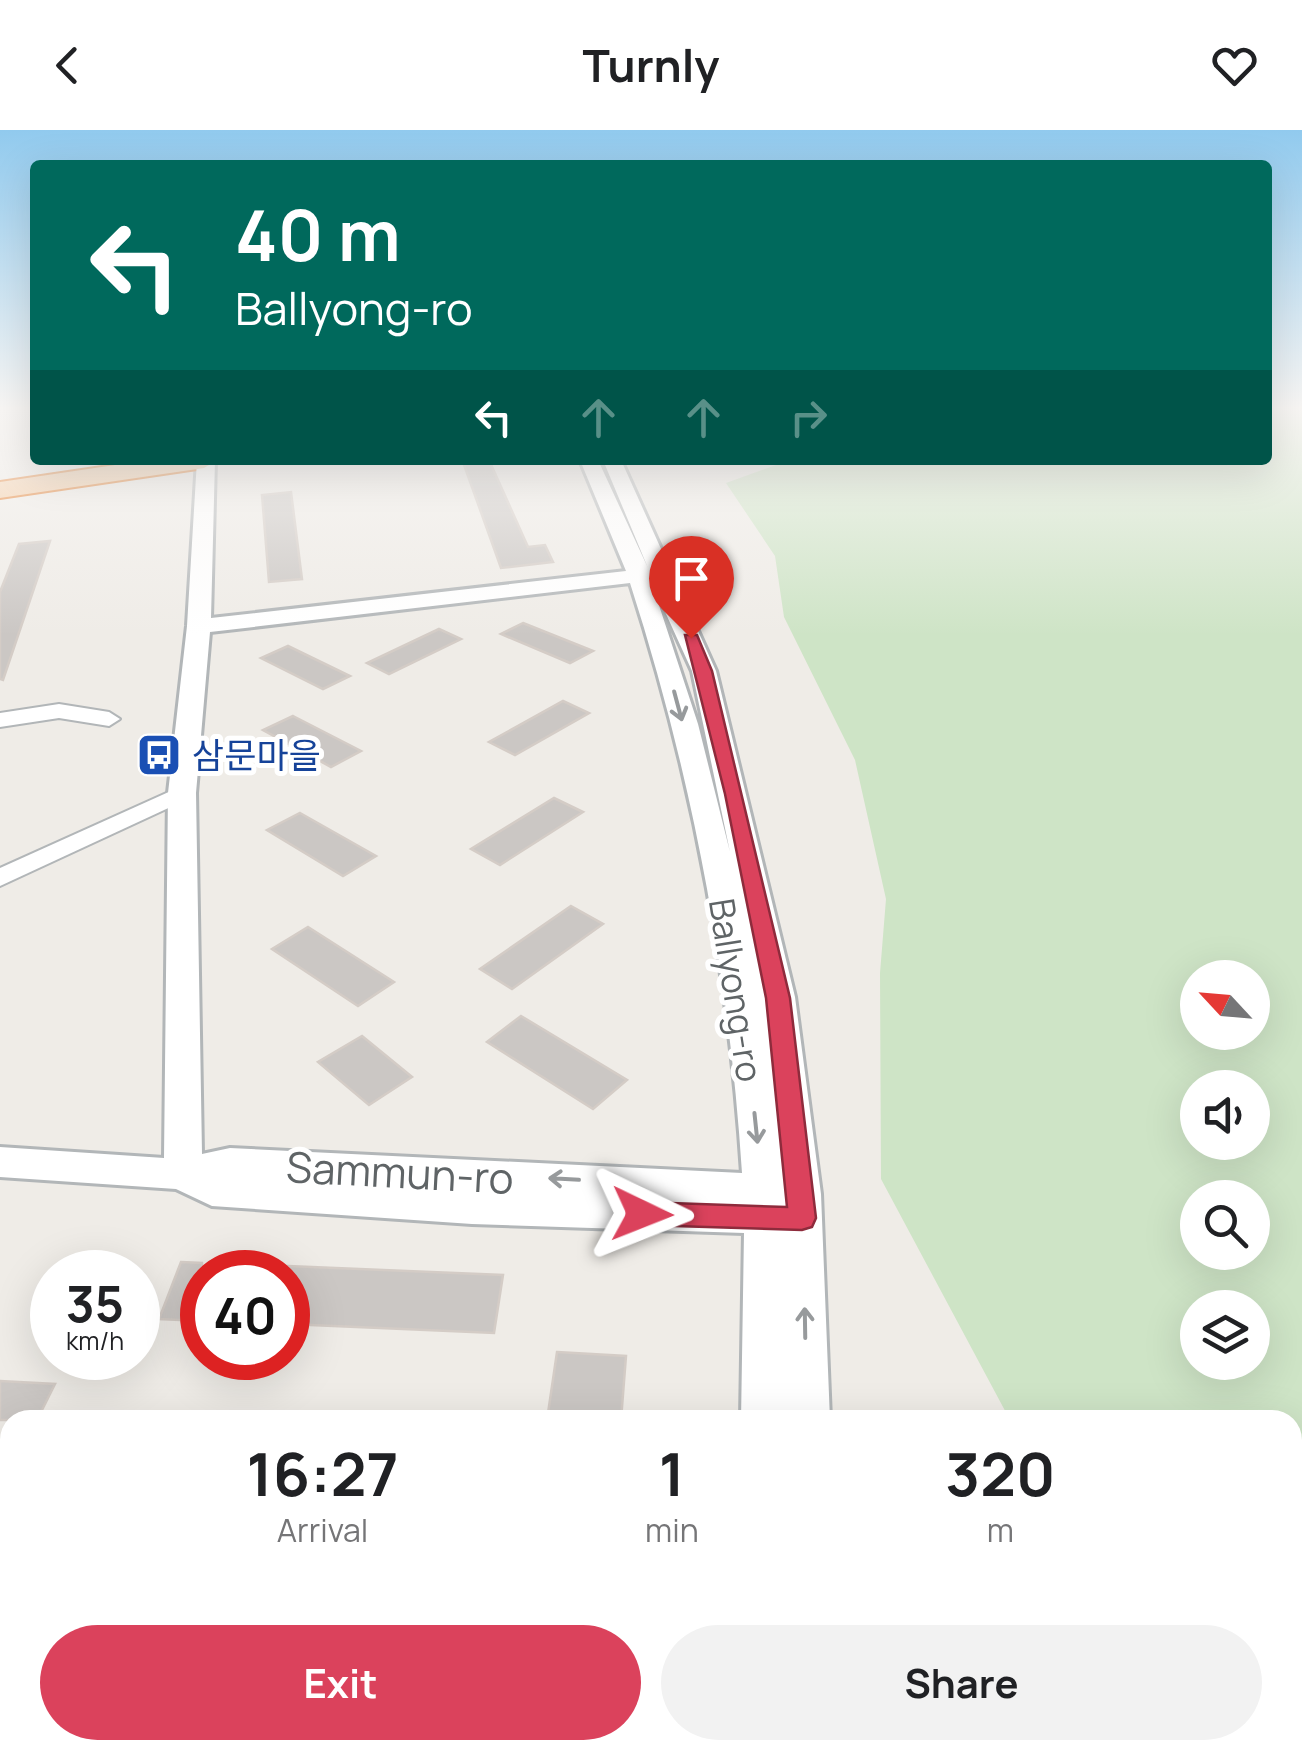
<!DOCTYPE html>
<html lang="en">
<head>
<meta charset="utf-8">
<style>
  body { margin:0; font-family:Manrope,"Noto Sans KR",sans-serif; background:#f2f2f2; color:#202124; height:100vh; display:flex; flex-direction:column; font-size:38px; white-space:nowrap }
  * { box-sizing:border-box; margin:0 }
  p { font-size:32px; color:#757577 }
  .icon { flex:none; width:55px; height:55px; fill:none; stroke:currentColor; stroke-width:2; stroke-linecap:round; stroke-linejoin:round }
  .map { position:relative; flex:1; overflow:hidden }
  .panel { position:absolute; left:0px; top:1280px; width:1302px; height:350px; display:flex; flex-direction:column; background:#fff; border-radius:30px 30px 0 0; box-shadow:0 10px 40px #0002 }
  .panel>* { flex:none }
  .hud { position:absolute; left:30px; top:30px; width:1242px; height:305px; border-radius:10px; box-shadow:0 10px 40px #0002; background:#00695c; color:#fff; overflow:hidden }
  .needle { width:65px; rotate:296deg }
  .tools { position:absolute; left:1180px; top:830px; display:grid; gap:20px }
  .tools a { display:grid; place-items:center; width:90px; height:90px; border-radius:50%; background:#fff; box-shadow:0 10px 40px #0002; font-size:50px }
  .speed { position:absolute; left:30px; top:1120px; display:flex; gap:20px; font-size:50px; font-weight:700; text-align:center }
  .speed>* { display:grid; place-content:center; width:130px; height:130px; border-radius:50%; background:#fff; box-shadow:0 10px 40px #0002; line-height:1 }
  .speed small { font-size:25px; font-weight:400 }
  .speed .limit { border:15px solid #d22; background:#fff; color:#111 }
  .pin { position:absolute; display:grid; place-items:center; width:85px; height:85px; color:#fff; margin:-102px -42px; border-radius:50% 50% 50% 0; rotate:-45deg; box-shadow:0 0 10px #0007 }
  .pin .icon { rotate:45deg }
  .me { position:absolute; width:110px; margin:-55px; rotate:92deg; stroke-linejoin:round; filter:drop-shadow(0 0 8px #0008) }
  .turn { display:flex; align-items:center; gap:35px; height:210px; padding:0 40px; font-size:45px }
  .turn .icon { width:130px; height:130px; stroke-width:2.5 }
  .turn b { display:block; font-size:70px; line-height:85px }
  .lanes { display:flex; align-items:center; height:95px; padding:0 40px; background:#0003; justify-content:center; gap:50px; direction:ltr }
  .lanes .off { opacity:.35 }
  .eta { display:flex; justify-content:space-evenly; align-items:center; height:170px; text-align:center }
  .eta b { font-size:60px; font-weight:700; line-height:70px }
  .cta { display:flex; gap:20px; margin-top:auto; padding:20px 40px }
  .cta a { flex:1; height:115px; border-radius:60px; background:#db425c; color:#fff; font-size:40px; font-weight:700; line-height:115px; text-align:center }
  .cta a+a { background:#f2f2f2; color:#202124 }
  header { display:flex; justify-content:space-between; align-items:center; height:130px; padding:0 40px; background:#fff; font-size:45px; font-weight:700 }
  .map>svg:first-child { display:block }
</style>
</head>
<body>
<header><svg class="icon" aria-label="back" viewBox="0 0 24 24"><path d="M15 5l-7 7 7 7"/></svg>Turnly<svg class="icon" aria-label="heart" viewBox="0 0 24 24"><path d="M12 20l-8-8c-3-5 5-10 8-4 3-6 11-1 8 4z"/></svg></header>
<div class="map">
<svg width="1302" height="1630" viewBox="0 0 1302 1630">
  <rect width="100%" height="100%" fill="#efece7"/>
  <path fill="#cee4c6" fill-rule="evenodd" d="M1268,277H1302V1520L1292,1517V1290H1010L881,1049L880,843L886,769L855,630L784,487L775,426L726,353L790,330H1268ZM1198,848H1252V902H1198ZM1198,958H1252V1012H1198ZM1198,1068H1252V1122H1198ZM1198,1178H1252V1232H1198Z"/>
  <g fill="#cbc7c4" stroke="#d4ccc6" stroke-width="2.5">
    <polygon points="489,330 528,417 545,415 553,432 501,438 463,332"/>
    <polygon points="291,362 302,449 269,452 262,365"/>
    <polygon points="50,411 3,550 0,549 0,462 19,414"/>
    <polygon points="523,493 593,521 570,533 501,504"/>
    <polygon points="439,499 461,509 389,544 367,533"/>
    <polygon points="288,516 350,546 323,559 261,528"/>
    <polygon points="563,571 589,583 515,625 489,612"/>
    <polygon points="293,586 361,621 331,637 263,600"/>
    <polygon points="554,668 583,682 500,735 471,719"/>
    <polygon points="300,683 376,726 343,746 267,700"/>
    <polygon points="571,776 603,794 512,859 480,839"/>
    <polygon points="308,797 394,852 358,876 272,819"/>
    <polygon points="521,886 627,950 593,979 487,912"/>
    <polygon points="362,906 412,947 369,975 318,932"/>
    <polygon points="181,1132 202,1133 202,1191 159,1189"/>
    <polygon points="288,1136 503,1145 494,1203 288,1194"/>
    <polygon points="557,1222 626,1226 621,1290 547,1290"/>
    <polygon points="0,1251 55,1254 37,1290 0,1290"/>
  </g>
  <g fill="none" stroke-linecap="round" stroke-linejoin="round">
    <defs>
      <g id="minor">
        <polygon points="59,574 109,582 120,589 109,596 59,588 0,597 0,583"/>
        <polygon points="182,656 194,663 190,668 0,756 0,738"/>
      </g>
      <g id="tertiary">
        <path d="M197,330H215L211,488L626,441L580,330H598L648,438L603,330H621L716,541L795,867L821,1064L830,1290H741L744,1103L472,1094L212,1076L176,1059L0,1047V1017L164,1028L168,663L187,496ZM651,451L692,541L730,722L698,594ZM630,453C692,645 729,842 742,1043L230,1018L202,1024L196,663L210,502Z"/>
        <rect x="734" y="1620" width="110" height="10"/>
      </g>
      <polygon id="motorway" points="149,330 217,330 204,338 0,368 0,352"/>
    </defs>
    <use href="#minor" stroke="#b2b6b8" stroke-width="4"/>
    <use href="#tertiary" stroke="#b2b6b8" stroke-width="6"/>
    <use href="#motorway" stroke="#e26f14" stroke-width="4"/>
    <use href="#minor" fill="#fff" fill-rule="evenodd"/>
    <use href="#tertiary" fill="#fff" fill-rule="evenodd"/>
    <use href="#motorway" fill="#f4c79a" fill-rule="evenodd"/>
  </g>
  <defs><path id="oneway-shaft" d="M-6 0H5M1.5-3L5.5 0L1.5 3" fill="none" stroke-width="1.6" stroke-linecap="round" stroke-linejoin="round" transform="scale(2.5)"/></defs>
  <g stroke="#979a9c">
    <use href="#oneway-shaft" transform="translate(678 576) rotate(75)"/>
    <use href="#oneway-shaft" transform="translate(756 998) rotate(84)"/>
    <use href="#oneway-shaft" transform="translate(564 1049) rotate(-177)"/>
    <use href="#oneway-shaft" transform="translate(805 1193) rotate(-91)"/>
  </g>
  <linearGradient id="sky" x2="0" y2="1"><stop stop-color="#91caee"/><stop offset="0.55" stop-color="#f8f6f4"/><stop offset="1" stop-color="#f8f6f4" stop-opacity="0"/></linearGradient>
  <rect width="1302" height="505" fill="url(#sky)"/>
  <polygon fill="#db425c" stroke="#8e2b3c" stroke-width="2.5" points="685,505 697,505 712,541 790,868 816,1088 812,1097 802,1100 642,1095 632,1091 628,1084 632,1076 642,1072 787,1077 766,868 725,664"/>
  <defs>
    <symbol id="bus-square" viewBox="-11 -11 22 22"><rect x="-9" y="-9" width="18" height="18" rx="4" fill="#1a4fb4" stroke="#fff"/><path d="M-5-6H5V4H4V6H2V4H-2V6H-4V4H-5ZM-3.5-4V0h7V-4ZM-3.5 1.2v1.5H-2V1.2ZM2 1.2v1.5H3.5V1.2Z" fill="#fff"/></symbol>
  </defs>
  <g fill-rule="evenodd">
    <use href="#bus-square" x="134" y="600" width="50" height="50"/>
  </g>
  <g text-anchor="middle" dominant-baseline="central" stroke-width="10" stroke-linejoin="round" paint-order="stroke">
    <g font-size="35" fill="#164399" stroke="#fff" text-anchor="start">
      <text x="192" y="625">삼문마을</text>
    </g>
    <g font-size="35" fill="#5f6466" stroke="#fff">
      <text transform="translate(736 860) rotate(81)">Ballyong-ro</text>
    </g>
    <g font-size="42" fill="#5f6466" stroke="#fff">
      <text transform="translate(400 1042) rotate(3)">Sammun-ro</text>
    </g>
  </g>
</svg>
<div class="tools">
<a><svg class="needle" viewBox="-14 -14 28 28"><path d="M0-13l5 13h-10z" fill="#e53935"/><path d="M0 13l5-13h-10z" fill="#757577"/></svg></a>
<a><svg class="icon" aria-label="sound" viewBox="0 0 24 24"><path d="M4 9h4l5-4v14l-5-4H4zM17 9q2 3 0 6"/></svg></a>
<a><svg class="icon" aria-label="search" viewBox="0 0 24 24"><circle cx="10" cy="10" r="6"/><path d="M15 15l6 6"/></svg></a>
<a><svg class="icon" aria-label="layers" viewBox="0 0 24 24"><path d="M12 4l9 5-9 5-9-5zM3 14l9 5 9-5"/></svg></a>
</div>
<div class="speed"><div>35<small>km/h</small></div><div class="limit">40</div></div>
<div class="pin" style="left:691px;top:508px;background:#d93025"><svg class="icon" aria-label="arrive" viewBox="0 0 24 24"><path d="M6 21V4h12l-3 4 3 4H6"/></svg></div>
<svg class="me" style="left:642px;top:1084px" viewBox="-20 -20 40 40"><path d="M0-17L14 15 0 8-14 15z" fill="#db425c" stroke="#fff" stroke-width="4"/></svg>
<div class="hud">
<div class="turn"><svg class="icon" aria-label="left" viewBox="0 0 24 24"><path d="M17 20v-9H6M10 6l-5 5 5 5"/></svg><div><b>40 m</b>Ballyong-ro</div></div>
<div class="lanes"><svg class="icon" aria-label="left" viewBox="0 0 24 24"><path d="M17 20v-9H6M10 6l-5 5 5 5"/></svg><svg class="icon off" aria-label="ahead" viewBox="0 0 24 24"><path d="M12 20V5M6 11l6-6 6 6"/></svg><svg class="icon off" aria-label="ahead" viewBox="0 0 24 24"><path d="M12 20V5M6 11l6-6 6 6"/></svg><svg class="icon off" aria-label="right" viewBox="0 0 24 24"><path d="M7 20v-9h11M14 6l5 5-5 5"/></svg></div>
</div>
<section class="panel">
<div class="eta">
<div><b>16:27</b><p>Arrival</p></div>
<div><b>1</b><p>min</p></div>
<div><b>320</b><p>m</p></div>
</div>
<div class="cta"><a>Exit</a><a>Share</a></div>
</section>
</div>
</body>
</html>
